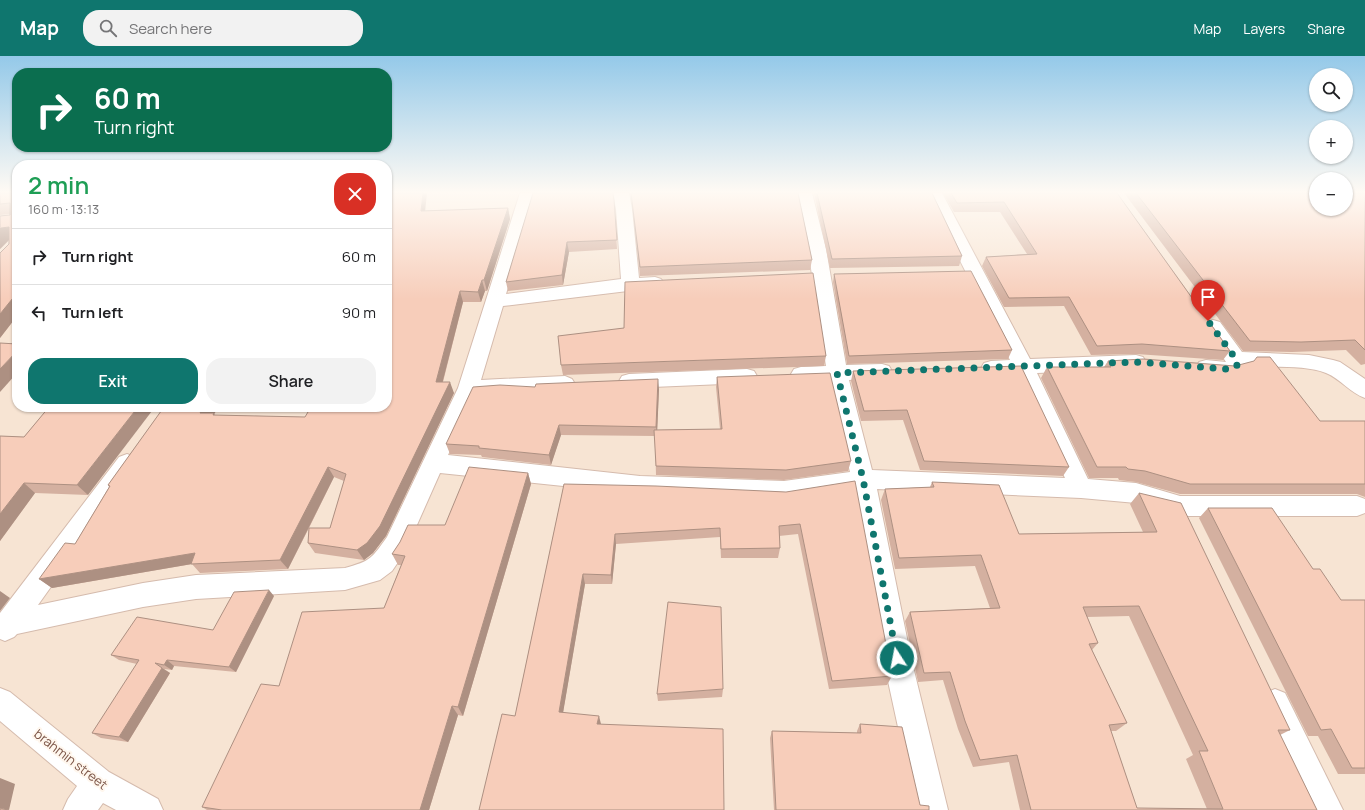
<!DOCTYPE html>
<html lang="en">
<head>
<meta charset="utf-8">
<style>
  body { margin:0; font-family:Manrope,sans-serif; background:#f2f2f2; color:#202124; height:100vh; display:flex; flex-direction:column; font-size:15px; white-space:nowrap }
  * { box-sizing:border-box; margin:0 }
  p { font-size:13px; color:#757577 }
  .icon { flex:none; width:22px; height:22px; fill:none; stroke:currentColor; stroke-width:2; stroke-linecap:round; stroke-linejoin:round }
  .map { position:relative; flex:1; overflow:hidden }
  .side { position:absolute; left:12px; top:104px; width:380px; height:252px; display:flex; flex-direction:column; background:#fff; border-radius:16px; box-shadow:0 1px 3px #0004 }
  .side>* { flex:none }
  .guide { position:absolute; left:12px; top:12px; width:380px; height:84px; border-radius:16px; box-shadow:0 1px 3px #0004; background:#0b6e4f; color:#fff; overflow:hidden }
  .controls { position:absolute; left:1309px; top:12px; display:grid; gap:8px }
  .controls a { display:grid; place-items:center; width:44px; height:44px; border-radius:50%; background:#fff; box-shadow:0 1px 3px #0004; font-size:20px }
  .pin { position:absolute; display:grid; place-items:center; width:34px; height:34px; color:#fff; margin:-41px -17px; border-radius:50% 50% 50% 0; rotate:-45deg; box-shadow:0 0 4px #0007 }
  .pin .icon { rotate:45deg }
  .me { position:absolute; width:44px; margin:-22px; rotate:349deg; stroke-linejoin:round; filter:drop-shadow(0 0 3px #0008) }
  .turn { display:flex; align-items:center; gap:14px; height:84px; padding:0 16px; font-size:18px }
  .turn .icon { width:52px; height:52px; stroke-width:2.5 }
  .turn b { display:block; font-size:28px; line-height:34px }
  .round { display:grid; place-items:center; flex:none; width:42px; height:42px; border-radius:16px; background:#f2f2f2 }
  .head { display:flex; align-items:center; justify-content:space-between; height:68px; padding:0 16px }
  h1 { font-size:24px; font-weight:600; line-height:30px; color:#1e9e55 }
  .primary-button { display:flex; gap:8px; margin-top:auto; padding:8px 16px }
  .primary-button a { flex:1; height:46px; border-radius:16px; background:#0f766e; color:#fff; font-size:16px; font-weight:600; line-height:46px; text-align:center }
  .primary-button a+a { background:#f2f2f2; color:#202124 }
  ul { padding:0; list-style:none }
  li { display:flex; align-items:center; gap:12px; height:56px; padding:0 16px; border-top:1px solid #e0e0e0 }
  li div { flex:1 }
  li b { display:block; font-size:15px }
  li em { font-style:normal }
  header { display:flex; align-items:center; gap:24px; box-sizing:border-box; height:56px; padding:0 20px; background:#0f766e; color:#fff }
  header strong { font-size:19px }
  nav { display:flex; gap:22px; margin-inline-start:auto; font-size:14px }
  .search { width:280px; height:36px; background:#f2f2f2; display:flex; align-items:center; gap:10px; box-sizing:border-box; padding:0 14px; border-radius:16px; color:#757577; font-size:15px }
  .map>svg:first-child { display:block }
</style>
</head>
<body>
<header>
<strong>Map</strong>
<div class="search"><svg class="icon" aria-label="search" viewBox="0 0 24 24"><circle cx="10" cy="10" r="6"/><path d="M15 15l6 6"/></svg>Search here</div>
<nav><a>Map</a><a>Layers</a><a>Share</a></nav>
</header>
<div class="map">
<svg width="1365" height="754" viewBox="0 0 1365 754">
  <rect width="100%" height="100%" fill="#fff3e6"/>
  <polygon fill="#f7e4d3" points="0,137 17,137 17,351 387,351 387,137 1316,137 1316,153 1346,153 1365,137 1365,754 0,754"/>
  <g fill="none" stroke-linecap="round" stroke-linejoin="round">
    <defs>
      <g id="street">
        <path d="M520,137H536L506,238L621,223L616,153L613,137H629L632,153L639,222L655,221L661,223L664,227L661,231L503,250L481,324L565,320L572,323L575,328L572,333L565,336L475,339L448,399L640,420L784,425L850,416L828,324L801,325L794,323L791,318L794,313L801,311L826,310L808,193L796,137H812L826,193L846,309L882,308L889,310L892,315L889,320L882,322L849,324L872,414L1065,422L1017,318L991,319L984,317L981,312L984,307L991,305L1010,304L926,137H942L1030,303L1136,299L1143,301L1146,306L1143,311L1136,313L1037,317L1088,423L1136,427L1180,440H1357L1365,443V457L1357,460H1180L1136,447L1081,442L877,433L911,602L948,754H916L883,602L853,434L784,445L640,438L440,417L405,496L392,515L380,524L345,534L196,543L143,551L17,578L14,581L5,585L0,583V557L119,401L127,398L135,401L138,407L135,413L38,549L143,527L196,519L345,512C371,505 372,502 387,481L458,332Z"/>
        <path d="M1213,264L1220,266L1242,296L1309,299L1333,304L1340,306L1365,323V342C1350,337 1341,323 1326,317C1307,309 1268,311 1247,311L1244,315L1226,320L1199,316L1196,311L1199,306L1206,304L1226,306L1203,271L1206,266Z"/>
        <polygon points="747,313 754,315 757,320 754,325 747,327 629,332 622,330 619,325 622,320 629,318"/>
        <polygon points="0,632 10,636 109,716 158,743 163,754 116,754 103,747 98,754 63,754 68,743 77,730 0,665"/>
        <polygon points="1275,633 1285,637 1343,754 1311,754 1261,647 1265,637"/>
      </g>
    </defs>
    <use href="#street" stroke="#d5bbad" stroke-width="2"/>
    <use href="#street" fill="#fff" fill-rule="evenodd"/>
  </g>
  <g fill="#d4b0a0" fill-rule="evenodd">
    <polygon points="0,137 17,137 17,260 0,282 9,184 0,193 10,159 10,158 0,159"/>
    <polygon points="631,137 798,137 812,204 810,214 640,220"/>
    <polygon points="814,137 932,137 962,200 959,210 830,212"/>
    <polygon points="943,137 1117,137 1230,295 1223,304 1136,298 1091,299 1064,250 1004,251 982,210 986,201 1027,198 1000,156 954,156"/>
    <polygon points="1124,137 1365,137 1365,308 1361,309 1346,294 1292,296 1243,295"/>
    <polygon points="614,144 617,193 569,196 563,229 508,235 506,226"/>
    <path d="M508,152L510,163L487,235H485L481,246H463L443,326L454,337L386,480L373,497L364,504L315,497L308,487L309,472L288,513L200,517L192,508L52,532L39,523L75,488L109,431L108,429L164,351H219L214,358L215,359L305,361L426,155ZM334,421L344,425L330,472H309Z"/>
    <polygon points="834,218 1012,294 1008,303 847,308 833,226"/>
    <polygon points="826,300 824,310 563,319 561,309"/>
    <polygon points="1108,305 1320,365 1365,365 1365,441 1357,438 1180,438 1136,426 1119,424 1118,422 1089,422 1041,322 1047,311 1104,311"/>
    <polygon points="853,315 1069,411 1063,420 920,414 903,364 861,365 851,325"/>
    <polygon points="717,321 851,405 848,415 784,424 656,419 655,380 561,379 551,409 482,401 481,399 450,398 446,388 535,331 659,333 657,374 720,373 716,331"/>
    <polygon points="49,351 88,439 35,437 0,485 0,380 24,381"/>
    <polygon points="528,417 531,428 463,660 458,659 429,754 207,754 202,751 279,630 384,552 401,509 398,509 392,498 445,469"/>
    <path d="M932,426L1019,478L1143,476L1130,448L1139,437L1290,674L1280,679L1317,754H1020L1009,706L973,711L958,673L943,624L918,626L905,565L910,556L990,552L975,510L895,513L881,444L885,433L930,431ZM1129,560L1193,699L1186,703L1207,753L1137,752L1111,675H1116L1127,667L1092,594L1098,587L1087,561Z"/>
    <polygon points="564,428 786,436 892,620 887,629 829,633 798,478 779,480 780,492 778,502 721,502 720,481 616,488 612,528 585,528 563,656 601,668 515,660"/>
    <polygon points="1208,452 1313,513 1341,544 1365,544 1365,718 1338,718 1318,680 1308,680 1199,462"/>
    <polygon points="274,540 236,616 174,610 172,614 164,613 170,617 128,686 101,682 92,677 137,608 119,604 111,599 213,574"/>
    <polygon points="723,633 722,641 658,645 657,638"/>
    <polygon points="860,668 920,749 929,754 774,754 770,682 772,675 857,677 857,675"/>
  </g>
  <g fill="#ad9082">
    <polygon points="423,137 427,137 424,166 421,155"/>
    <polygon points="508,152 510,163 487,235 484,224"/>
    <polygon points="9,171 10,183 0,193 0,173 1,172"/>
    <polygon points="567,186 569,196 563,229 562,219"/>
    <polygon points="482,224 485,235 481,246 478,236"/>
    <polygon points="460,235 463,246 440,336 436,326"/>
    <polygon points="17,237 17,260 0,282 0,258"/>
    <polygon points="17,295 17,317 0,336 0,313"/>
    <polygon points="658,323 659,333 657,380 656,371"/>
    <polygon points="450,326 454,337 386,480 373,497 364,504 357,494"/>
    <polygon points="138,351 155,351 88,439 77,429"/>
    <polygon points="204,351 219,351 214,358 222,368 200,357"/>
    <polygon points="559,369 561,379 551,409 549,399"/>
    <polygon points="328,411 334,421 288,513 280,504"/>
    <polygon points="528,417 531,428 463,660 458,651"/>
    <polygon points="24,427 35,437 0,485 0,458"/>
    <polygon points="615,478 616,488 612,528 611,519"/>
    <polygon points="195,497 191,508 192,508 52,532 39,523"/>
    <polygon points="583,518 585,528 562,663 559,656"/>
    <polygon points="269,534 274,540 236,616 229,611"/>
    <polygon points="0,535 10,542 0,555"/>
    <polygon points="167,604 174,610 172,614 164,609"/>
    <polygon points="162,612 170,617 128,686 119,681"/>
    <polygon points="452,650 458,659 429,754 420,754"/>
    <polygon points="599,660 601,668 597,668"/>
    <polygon points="0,722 15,728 9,754 0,752"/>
  </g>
  <g fill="#f7cdba" stroke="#ad9082" fill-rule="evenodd">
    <polygon points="0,137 17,137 17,237 0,258 0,197 9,188 9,171 1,172 0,173 0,160 10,159 10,147 0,148"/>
    <polygon points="387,137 423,137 421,155 508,152 484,224 482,224 478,236 460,235 436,326 450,326 380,470 367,487 357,494 308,487 309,472 330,472 346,418 328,411 280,504 191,508 195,497 39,523 65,487 75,488 110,430 108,429 164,351 204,351 200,357 214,357 213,359 305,361 311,351 387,351"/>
    <polygon points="533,137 613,137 614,144 617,184 567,186 562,219 506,226"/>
    <polygon points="631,137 798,137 812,204 640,211"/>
    <polygon points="817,137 932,137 962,200 832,203"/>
    <polygon points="951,137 1117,137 1230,295 1142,288 1097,290 1069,241 1009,242 986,201 1037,198 1004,146 957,147"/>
    <polygon points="1136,137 1316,137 1316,153 1346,153 1346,137 1365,137 1365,294 1355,284 1301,286 1250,285"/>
    <polygon points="971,215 1012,294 849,300 834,218"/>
    <polygon points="813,217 826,300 561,309 558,280 624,272 625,226"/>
    <polygon points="0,287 17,288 17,295 0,313"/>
    <polygon points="1257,301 1270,301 1320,365 1365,365 1365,428 1190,428 1145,415 1128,413 1126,411 1097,411 1047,311 1111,311 1108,305 1143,303 1235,310 1254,305"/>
    <polygon points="1021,310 1069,411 924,405 907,354 864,355 853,315"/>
    <polygon points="830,317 851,405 786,414 656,410 654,374 722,373 717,321"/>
    <polygon points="658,323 656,371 559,369 549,399 479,392 479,390 446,388 473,331 500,329 535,331 536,328"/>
    <polygon points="49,351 138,351 77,429 24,427 0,458 0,380 24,381"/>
    <polygon points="469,411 528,417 458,651 452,650 420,754 222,754 202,751 261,628 279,630 302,556 384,552 405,500 392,498 400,486 408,469 445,469"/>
    <polygon points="855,425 892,620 832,625 800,468 779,470 780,492 721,493 720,472 615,478 611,519 583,518 559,656 599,660 597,668 723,673 724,754 479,754 502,658 515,660 564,428 656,430 786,436"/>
    <path d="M932,426L999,429L1019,478L1157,476L1139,437L1181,447L1290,674H1278L1317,754H1031L1017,699L980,704L965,665L950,616L924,617L910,556L1000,552L981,499L899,502L885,433L934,431ZM1139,550L1208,695H1199L1223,753L1137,752L1109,669L1127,667L1089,588L1098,587L1083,551Z"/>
    <polygon points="1208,452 1272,452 1313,513 1320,513 1341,544 1365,544 1365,712 1352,712 1331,673 1321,674"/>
    <polygon points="269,534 229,611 167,604 164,609 155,607 162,612 119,681 92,677 139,604 111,599 137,561 213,574 234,536"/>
    <polygon points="668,546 721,551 723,633 657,638"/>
    <polygon points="860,668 902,671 920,749 929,750 929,754 776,754 772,675 861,677"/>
    <polygon points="0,752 8,754 0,754"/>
  </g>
  <linearGradient id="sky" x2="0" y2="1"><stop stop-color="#94c9e9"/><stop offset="0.56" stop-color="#fffaf4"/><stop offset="1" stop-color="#fffaf4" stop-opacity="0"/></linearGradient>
  <rect width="1365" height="243" fill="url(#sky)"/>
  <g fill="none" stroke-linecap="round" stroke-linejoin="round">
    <polyline stroke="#0f766e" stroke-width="7" stroke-dasharray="0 12.6" points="897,602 863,423 837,317 1136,306 1226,313 1237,310 1236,303 1208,265"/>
  </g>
  <g text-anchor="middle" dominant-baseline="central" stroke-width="4" stroke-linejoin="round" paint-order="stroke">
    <g font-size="13" fill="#7c5547" stroke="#fff7ee">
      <text transform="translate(71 703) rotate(38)">brahmin street</text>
    </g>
  </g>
</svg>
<div class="controls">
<a><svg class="icon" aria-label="search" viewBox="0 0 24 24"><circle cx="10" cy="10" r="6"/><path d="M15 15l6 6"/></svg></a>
<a>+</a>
<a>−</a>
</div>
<div class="pin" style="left:1208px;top:265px;background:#d93025"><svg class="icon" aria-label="arrive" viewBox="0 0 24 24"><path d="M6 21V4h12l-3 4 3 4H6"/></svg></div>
<svg class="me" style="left:897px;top:602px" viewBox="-20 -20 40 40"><circle r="17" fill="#0f766e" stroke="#fff" stroke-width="3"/><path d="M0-11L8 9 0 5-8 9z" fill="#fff"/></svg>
<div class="guide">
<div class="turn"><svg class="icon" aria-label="right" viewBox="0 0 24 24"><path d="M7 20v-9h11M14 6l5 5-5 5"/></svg><div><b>60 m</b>Turn right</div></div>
</div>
<section class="side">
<div class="head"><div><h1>2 min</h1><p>160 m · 13:13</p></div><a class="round" style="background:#d93025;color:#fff"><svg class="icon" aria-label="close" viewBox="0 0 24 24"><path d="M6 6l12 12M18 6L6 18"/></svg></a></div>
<ul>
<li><svg class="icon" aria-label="right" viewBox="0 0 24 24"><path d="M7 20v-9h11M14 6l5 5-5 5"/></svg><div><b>Turn right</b></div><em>60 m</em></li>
<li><svg class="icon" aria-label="left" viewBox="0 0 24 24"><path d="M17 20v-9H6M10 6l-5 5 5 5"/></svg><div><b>Turn left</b></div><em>90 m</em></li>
</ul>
<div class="primary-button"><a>Exit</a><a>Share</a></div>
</section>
</div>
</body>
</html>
